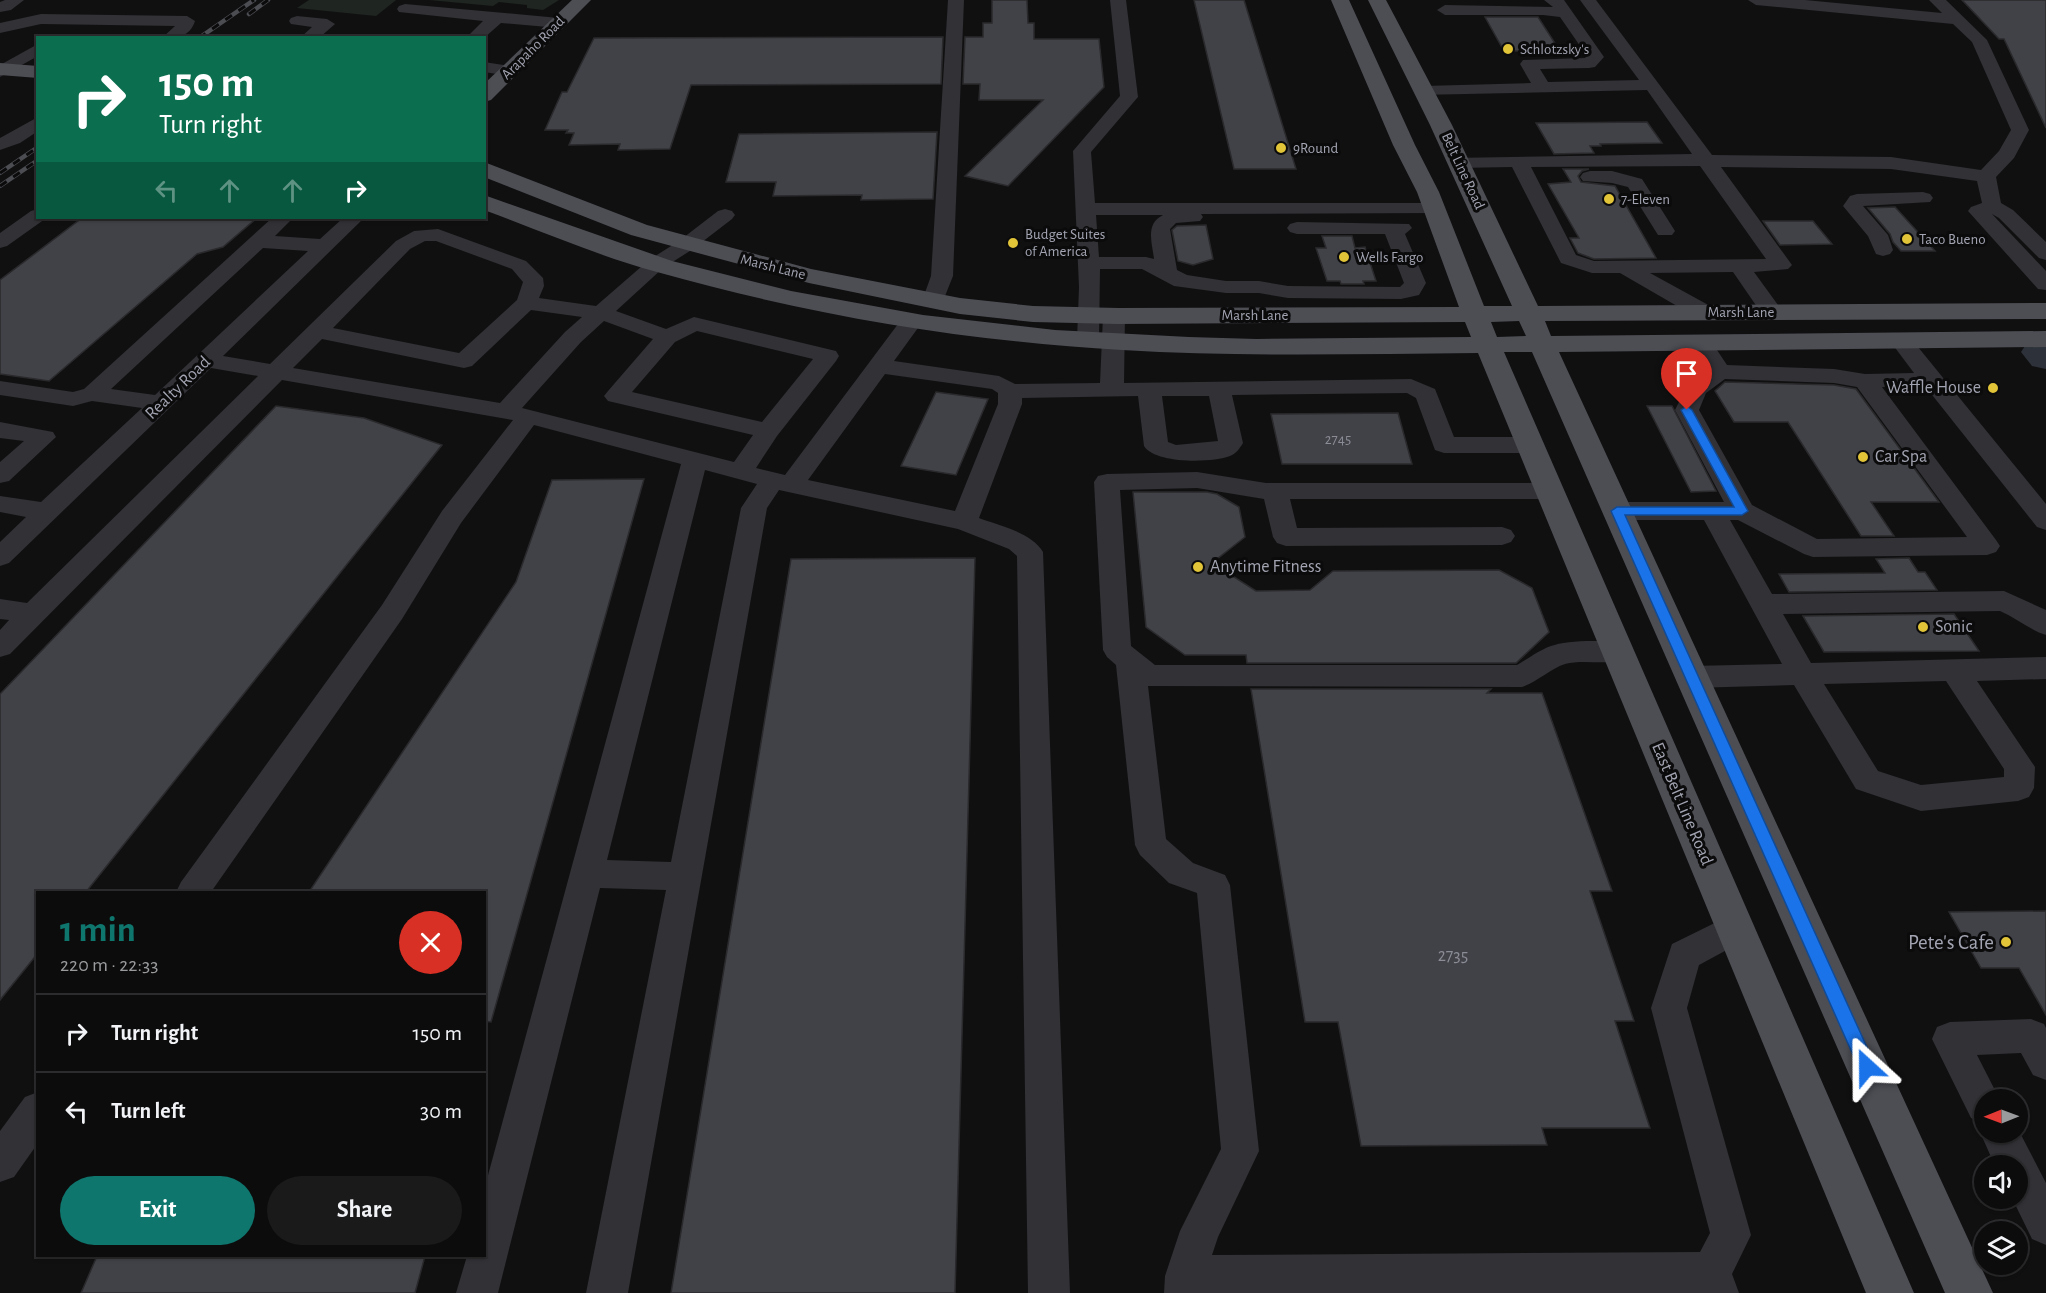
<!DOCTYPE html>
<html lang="en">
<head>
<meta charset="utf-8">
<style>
  body { margin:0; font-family:"Alegreya Sans",sans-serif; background:#1a1a1b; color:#f1f3f6; height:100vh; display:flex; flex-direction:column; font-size:22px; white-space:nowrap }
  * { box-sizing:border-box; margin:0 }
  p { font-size:20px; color:#9a9b9d }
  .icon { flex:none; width:33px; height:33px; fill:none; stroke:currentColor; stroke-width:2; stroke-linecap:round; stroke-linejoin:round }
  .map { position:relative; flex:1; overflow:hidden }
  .sheet { position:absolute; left:36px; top:891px; width:450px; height:366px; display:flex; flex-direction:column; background:#0c0c0d; border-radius:0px; box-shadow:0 2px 4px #0004,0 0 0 2px #2c2c2e }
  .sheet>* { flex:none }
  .hud { position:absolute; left:36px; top:36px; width:450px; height:183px; border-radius:0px; box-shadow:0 2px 4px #0004,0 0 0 2px #2c2c2e; background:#0b6e4f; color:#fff; overflow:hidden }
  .needle { width:39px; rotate:269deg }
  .controls { position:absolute; left:1974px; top:1089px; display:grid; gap:12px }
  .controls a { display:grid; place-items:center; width:54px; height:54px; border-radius:50%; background:#0c0c0d; box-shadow:0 2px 4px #0004,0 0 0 2px #2c2c2e; font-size:30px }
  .pin { position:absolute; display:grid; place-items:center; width:51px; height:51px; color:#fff; margin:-62px -26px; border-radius:50% 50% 50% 0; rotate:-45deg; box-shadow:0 0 6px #0007 }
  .pin .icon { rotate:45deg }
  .me { position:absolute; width:66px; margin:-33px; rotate:336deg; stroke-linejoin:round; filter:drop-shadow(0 0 4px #0008) }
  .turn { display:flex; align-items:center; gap:21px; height:126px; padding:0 24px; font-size:27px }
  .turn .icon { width:78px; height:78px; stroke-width:2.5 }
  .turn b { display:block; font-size:42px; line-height:51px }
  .lanes { display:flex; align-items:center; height:57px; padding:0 24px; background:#0003; justify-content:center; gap:30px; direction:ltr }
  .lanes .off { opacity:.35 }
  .round { display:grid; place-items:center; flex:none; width:63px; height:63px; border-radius:32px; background:#1a1a1b }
  .overview { display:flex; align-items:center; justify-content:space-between; height:102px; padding:0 24px }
  h1 { font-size:36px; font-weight:700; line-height:45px; color:#0f766e }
  .primary-button { display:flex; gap:12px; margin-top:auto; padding:12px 24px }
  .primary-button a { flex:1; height:69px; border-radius:36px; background:#0f766e; color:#fff; font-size:24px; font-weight:700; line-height:69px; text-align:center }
  .primary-button a+a { background:#1a1a1b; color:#f1f3f6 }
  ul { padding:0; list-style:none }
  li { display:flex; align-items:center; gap:18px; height:78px; padding:0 24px; border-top:2px solid #2c2c2e }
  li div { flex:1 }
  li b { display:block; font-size:22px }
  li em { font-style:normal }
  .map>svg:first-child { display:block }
</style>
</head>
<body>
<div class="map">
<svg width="2046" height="1293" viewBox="0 0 2046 1293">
  <rect width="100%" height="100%" fill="#101011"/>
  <g fill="#1f2520">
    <polygon points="309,0 396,0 376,16 297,8"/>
    <polygon points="429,0 559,0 543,10 527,8 527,5 499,2 493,6"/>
  </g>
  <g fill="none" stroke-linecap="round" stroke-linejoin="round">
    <polygon fill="#2d323a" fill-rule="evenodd" points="2041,340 2046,341 2046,369 2032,366 2021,352 2027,343"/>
  </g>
  <g fill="#414247" stroke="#2a2a2d" stroke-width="1.5">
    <polygon points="992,0 1027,0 1028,23 1034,23 1034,39 1099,39 1104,87 1008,186 965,176 1043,100 979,100 980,84 963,84 965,37 983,37 983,23 992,23"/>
    <polygon points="1194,0 1244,0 1296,169 1234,169"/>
    <polygon points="1962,0 2046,0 2046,128 2004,39 1999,39"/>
    <polygon points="1485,17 1538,17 1560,51 1504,51"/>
    <polygon points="943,37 941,84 691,85 670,149 618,150 620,144 569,145 574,133 566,133 568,130 545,130 562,92 567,92 594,38"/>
    <polygon points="1647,122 1662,143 1600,144 1601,146 1590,146 1594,153 1554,154 1536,123"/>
    <polygon points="937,132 933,199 861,200 862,195 773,196 776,182 726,182 739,134"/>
    <polygon points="1563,169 1589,169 1582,171 1578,176 1581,182 1615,186 1656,258 1594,259 1578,253 1570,238 1579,238 1548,184 1571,182"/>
    <polygon points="1895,207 1935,251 1901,251 1893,242 1890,234 1868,208"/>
    <polygon points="82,218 257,218 223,247 197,254 49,381 0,374 0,280"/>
    <polygon points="1763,221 1813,221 1832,244 1780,245"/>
    <polygon points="1206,225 1213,259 1193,265 1178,261 1172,230 1177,226"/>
    <polygon points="1322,236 1352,236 1355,248 1365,247 1376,281 1363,281 1364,284 1341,284 1340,281 1327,281 1316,248 1326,248"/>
    <polygon points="1725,382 1834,385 1856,389 1939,502 1871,502 1894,536 1861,536 1788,422 1734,422 1715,391"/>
    <polygon points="936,392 988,399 956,475 901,466"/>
    <polygon points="276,406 364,418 442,445 86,892 38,892 38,953 0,1000 0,694"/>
    <polygon points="1647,406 1672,406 1716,491 1691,492"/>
    <polygon points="1398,413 1412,464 1282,464 1271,414"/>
    <polygon points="644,479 491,1022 484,1021 484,892 309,892 516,582 552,480"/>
    <polygon points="1133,492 1207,492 1217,494 1239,507 1245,537 1212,563 1256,591 1310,590 1333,571 1499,570 1532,588 1549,632 1516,663 1247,663 1246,655 1185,655 1146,627"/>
    <polygon points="975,558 955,1293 671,1293 791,559"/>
    <polygon points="1909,558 1918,572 1925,572 1937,590 1789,592 1779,574 1885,573 1876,559"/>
    <polygon points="1954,614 1979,651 1824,652 1803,616"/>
    <polygon points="1251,689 1491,689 1487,693 1542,693 1612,891 1590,891 1634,1021 1615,1021 1650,1128 1542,1128 1547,1145 1361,1146 1338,1022 1305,1022"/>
    <polygon points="2046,911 2046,1015 2019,968 1981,968 1949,912"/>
    <polygon points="97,1256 425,1256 415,1293 81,1293"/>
  </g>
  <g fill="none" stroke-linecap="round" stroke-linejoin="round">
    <g fill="#313136" fill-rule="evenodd">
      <polygon points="5,0 24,0 11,10 0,12 0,2"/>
      <polygon points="948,0 964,0 953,276 941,306 933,308 925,306 922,301 931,276"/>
      <path d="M1110,0H1126L1138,97L1091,152L1095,203H1441L1444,207L1441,211L1434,213L1201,214L1203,217L1200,221L1176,223L1170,229L1177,270L1187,275L1226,281H1259L1288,286L1400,287L1404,283L1385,234H1297L1290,232L1287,228L1290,224L1297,222L1409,224L1412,228L1405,234L1426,283L1419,295L1401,299L1288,298L1259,293H1226L1174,286L1142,269H1100L1099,340L1096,345L1088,347L1080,345L1077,340L1079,287L1073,151L1120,96ZM1096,215H1163C1145,224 1152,242 1154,259L1146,257H1099Z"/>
      <path d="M1544,0H1564L1604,57L1595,67L1589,68L1540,69L1548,82L1639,80L1580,0H1596L1712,155L1891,157L1981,170L1999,151L2011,130L1972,42L1953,24L1756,5L1748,0H1805L1942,13L1929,0H1946L1987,40L2029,130L2014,158L1996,177L2001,203L2013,210L2046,242V260L2039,258L1999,218L1992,214L2046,271V290L2038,289L1968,211L1971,207L1982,203L1977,181L1891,169L1721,167L1792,265L1788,269L1754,272L1783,312L1780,317L1772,319L1764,317L1733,272L1650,273L1712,307L1715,312L1712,317L1704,319L1696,317L1620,273H1592L1561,263L1512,167L1458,168L1451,166L1449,162L1451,158L1692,154L1647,90L1417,95L1414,91L1417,87L1423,86L1531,83L1520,64L1523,60L1585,58L1587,56L1560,17L1543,15H1445L1437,10L1445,5L1553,7ZM1700,166L1766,259L1594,261L1576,255L1531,167Z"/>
      <polygon points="405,4 559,18 567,23 559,28 501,23 484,38 466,38 483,21 399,12 397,9 399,6"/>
      <path d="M41,14L187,16L195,21C190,37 177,38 162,38L175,26L41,24L0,33V23Z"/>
      <polygon points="297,16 327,19 335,24 319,38 300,38 312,27 291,24 289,21 291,18"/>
      <polygon points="38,44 38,56 0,77 0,65"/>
      <polygon points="484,62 516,67 519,71 516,75 510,76 484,72"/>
      <polygon points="38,117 38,131 20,143 0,150 0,138"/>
      <polygon points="1590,171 1612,171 1642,179 1675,231 1672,235 1658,235 1628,187 1612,183 1583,181 1580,177 1583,173"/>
      <polygon points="1923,192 1930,194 1933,198 1930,202 1863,206 1888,235 1893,250 1890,254 1883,256 1876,254 1868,236 1843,206 1850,196 1857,194"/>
      <polygon points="38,209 38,218 46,218 45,219 7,246 0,248 0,233 31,211"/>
      <path d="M725,209L732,211L735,215L732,219L693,249L663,268L616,311L666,329L694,317L836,351L839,356L836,361L777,436L756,468L785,475L904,316L912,314L920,316L923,321L894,361L999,376L1015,384L1100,383L1103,316L1106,311L1114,309L1122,311L1125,316L1124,383L1411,379L1435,389L1454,437H1530L1539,440L1542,445L1539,450L1530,453H1444L1435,450L1416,398L1407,393L1232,395L1243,443C1240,448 1236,454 1230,456C1212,463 1155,464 1144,446L1138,396L1022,398V404L979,518C1000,526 1031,532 1043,552L1070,1293H1028L1017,556L1009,549L958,529L779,490L767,508L628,1293H586L666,890L600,888L498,1293H456L467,1256H484V1190L681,464L534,425L461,523L402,619L211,892H176L181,882L382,605L442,511L513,420L282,380L10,654L0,657V630L9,620L0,619V599L27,603L258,376L211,368L9,563L0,566V542L26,517L0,512V496L41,502L142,408L92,401L73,406L0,395V381L73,392L84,389L272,218H293L275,236L320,239L343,218H364L223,356L270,364L396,241L414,231L438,229L526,261L543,278L544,286L539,298L596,306L649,260L679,241L718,211ZM425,241H436L512,269L523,282L517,300L459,353L333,328L410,249ZM263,248L308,251L155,395L111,389ZM531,310L582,317L565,332L500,403L293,368L322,339L464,368L472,366ZM604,321L653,339L608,391L604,396L608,401L753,435L734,462L522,408L581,342ZM697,331L813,359L762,422L632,392L675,342ZM885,374L992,389L998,393V404L955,511L808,480ZM1162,396H1209L1218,441L1176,445L1168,442ZM705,470L757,484L741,508L671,862L607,860Z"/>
      <path d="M1901,334L1909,336L2046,504V530L2037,527L1925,386L1882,387L1996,540L2000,546L1996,552L1987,555L1813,557L1804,554L1738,520H1730L1772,594L2004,591L2046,610V635C2030,630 2016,618 2000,611L1783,614L1811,663L2046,657V679L1977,681L2035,767L2034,788L2029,797L2018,801L1921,811L1856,789L1794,685L1691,688L1681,685L1676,677L1681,669L1691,666L1782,664L1704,520H1617L1608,517L1604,511L1608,505L1617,502H1724L1675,410L1688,384L1707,370L1690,343L1693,338L1701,336L1709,338L1727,365L1834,369L1865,374L1914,373L1890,341L1893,336ZM1725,379L1834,383L1857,387L1967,537L1817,539L1752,505L1699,410L1706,393ZM1946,681L2004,769V777L1921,785L1878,771L1824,684Z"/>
      <polygon points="0,422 53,432 56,437 9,481 0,483 0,462 24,441 0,438"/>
      <path d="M1197,472L1266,483H1549L1558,485L1562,491L1558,497L1549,499H1290L1297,528L1502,527L1511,530L1515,536L1511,542L1502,545L1286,546L1277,543L1273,537L1264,499L1197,488L1120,490L1131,646L1155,665H1517C1528,659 1539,650 1551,646C1567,640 1610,639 1627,645L1631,652L1627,659C1607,666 1584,659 1565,664C1550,669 1537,682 1522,687L1148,686L1166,839L1193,863L1225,875L1230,885L1259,1151L1218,1237L1212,1255L1700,1252L1710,1233L1651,1008L1672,944L1735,913L1747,917L1752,928L1747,939L1699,965L1687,1008L1751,1235L1732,1274L1739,1293H1164L1165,1276L1180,1231L1221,1149L1197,893L1169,883L1140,855L1135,845L1116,665L1107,657L1103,650L1094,482L1098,476L1107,474Z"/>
      <polygon points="2031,1019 2044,1024 2046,1028 2046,1080 2033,1075 2021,1053 1977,1055 2000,1100 1984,1100 1984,1132 2018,1132 2018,1129 2046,1183 2046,1245 2032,1239 2012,1198 2018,1198 2018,1166 1995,1166 1980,1132 1984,1123 1971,1118 1932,1039 1937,1027 1950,1022"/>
      <polygon points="38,1092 38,1143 14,1177 0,1182 0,1131 25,1097"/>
    </g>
    <g fill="#4d4e54" fill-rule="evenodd">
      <polygon points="572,0 591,0 491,100 484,102 484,84"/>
      <path d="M1331,0H1349L1415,145L1439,192L1484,306H1512L1430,125L1368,0H1386L1452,125L1538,306L2046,303V319L1545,321L1551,336L2046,331V347L1559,352L1993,1293H1945L1532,352H1504L1914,1293H1866L1478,353C1359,354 1240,357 1122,350C964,341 809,315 657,272C598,256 541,231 484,210V195L672,261L791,291L923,315L1055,330L1189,337L1256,339L1471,337L1465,322L1118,324L1033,322L960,314L809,283L631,235L484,177V162L647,225L811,269L960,298L1033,306L1118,308L1459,307L1417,192L1393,145ZM1519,321L1526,336L1497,337L1491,322Z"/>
      <polygon points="0,63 38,66 38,78 0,75"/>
    </g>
    <defs>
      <g id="rail">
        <polyline points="249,14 268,0"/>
        <polyline points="199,38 254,0"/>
        <polyline points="0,173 38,147"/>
        <polyline points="0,186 38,160"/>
      </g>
    </defs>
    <use href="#rail" stroke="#4c4d52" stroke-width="4.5"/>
    <use href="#rail" stroke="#0b0b0c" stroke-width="3" stroke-dasharray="8" stroke-linecap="butt"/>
  </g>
  <polygon fill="#1a73e8" stroke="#114b97" stroke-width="1.5" points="1687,406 1692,410 1748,511 1742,515 1625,515 1876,1067 1873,1073 1867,1075 1861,1073 1611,511 1617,507 1734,507 1681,410"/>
  <g fill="#e1c438" stroke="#0b0b0c" stroke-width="2">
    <circle cx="1508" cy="49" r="6"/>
    <circle cx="1281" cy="148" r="6"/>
    <circle cx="1609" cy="199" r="6"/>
    <circle cx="1907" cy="239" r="6"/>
    <circle cx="1013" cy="243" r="6"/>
    <circle cx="1344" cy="257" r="6"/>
    <circle cx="1993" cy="388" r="6"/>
    <circle cx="1863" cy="457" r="6"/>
    <circle cx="1198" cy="567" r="6"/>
    <circle cx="1923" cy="627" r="6"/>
    <circle cx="2006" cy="942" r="6"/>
  </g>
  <g text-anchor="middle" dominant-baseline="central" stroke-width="6" stroke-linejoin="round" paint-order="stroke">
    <g font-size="15" fill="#a2a4b1" stroke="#0b0b0c">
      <text transform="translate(533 48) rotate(-45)">Arapaho Road</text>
      <text transform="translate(1463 171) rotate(65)">Belt Line Road</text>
      <text transform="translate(773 267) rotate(14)">Marsh Lane</text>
      <text x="1741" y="312">Marsh Lane</text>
      <text x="1255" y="315">Marsh Lane</text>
    </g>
    <g font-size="15" fill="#a2a4b1" stroke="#0b0b0c" text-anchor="start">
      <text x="1520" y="49">Schlotzsky's</text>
      <text x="1293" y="148">9Round</text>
      <text x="1621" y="199">7-Eleven</text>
      <text x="1025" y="234">Budget Suites<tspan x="1025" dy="17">of America</tspan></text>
      <text x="1919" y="239">Taco Bueno</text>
      <text x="1356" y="257">Wells Fargo</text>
    </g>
    <g font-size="15" fill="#8a8c96">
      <text x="1338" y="439">2745</text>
    </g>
    <g font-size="18" fill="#a2a4b1" stroke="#0b0b0c">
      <text transform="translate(178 388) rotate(-44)">Realty Road</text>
      <text transform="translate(1682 804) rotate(67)">East Belt Line Road</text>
    </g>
    <g font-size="18" fill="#a2a4b1" stroke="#0b0b0c" text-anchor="start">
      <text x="1981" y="388" text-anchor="end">Waffle House</text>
      <text x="1875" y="457">Car Spa</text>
      <text x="1210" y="567">Anytime Fitness</text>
      <text x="1935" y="627">Sonic</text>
    </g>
    <g font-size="18" fill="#8a8c96">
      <text x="1453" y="956">2735</text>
    </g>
    <g font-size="21" fill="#a2a4b1" stroke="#0b0b0c" text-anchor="end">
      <text x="1994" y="942">Pete's Cafe</text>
    </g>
  </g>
</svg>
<div class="controls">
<a><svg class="needle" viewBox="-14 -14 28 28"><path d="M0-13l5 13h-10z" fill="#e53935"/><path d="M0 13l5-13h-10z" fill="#9a9b9d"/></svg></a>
<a><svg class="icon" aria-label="sound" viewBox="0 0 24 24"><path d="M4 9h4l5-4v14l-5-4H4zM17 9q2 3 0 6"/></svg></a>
<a><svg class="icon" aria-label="layers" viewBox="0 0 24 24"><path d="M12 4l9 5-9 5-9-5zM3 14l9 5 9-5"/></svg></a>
</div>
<div class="pin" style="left:1687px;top:410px;background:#d93025"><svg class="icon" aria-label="arrive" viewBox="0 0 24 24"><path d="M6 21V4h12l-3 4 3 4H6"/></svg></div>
<svg class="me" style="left:1867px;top:1067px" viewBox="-20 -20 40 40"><path d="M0-17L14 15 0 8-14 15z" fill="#1a73e8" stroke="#fff" stroke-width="4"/></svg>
<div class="hud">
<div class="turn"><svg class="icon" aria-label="right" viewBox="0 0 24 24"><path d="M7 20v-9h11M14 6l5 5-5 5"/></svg><div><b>150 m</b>Turn right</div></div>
<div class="lanes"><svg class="icon off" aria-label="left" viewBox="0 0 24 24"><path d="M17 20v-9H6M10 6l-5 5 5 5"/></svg><svg class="icon off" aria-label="ahead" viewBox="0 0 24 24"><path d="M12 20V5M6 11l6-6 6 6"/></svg><svg class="icon off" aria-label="ahead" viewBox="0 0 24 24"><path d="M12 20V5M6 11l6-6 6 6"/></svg><svg class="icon" aria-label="right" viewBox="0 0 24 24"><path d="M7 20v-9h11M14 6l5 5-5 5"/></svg></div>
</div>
<section class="sheet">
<div class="overview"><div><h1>1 min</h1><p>220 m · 22:33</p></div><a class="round" style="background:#d93025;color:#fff"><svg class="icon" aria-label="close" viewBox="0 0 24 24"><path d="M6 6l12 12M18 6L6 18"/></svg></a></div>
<ul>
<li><svg class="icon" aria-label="right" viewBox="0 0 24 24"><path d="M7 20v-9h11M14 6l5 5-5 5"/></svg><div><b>Turn right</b></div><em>150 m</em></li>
<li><svg class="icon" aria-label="left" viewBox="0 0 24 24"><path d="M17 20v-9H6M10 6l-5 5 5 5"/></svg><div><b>Turn left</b></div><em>30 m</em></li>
</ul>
<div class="primary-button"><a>Exit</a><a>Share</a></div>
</section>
</div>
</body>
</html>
